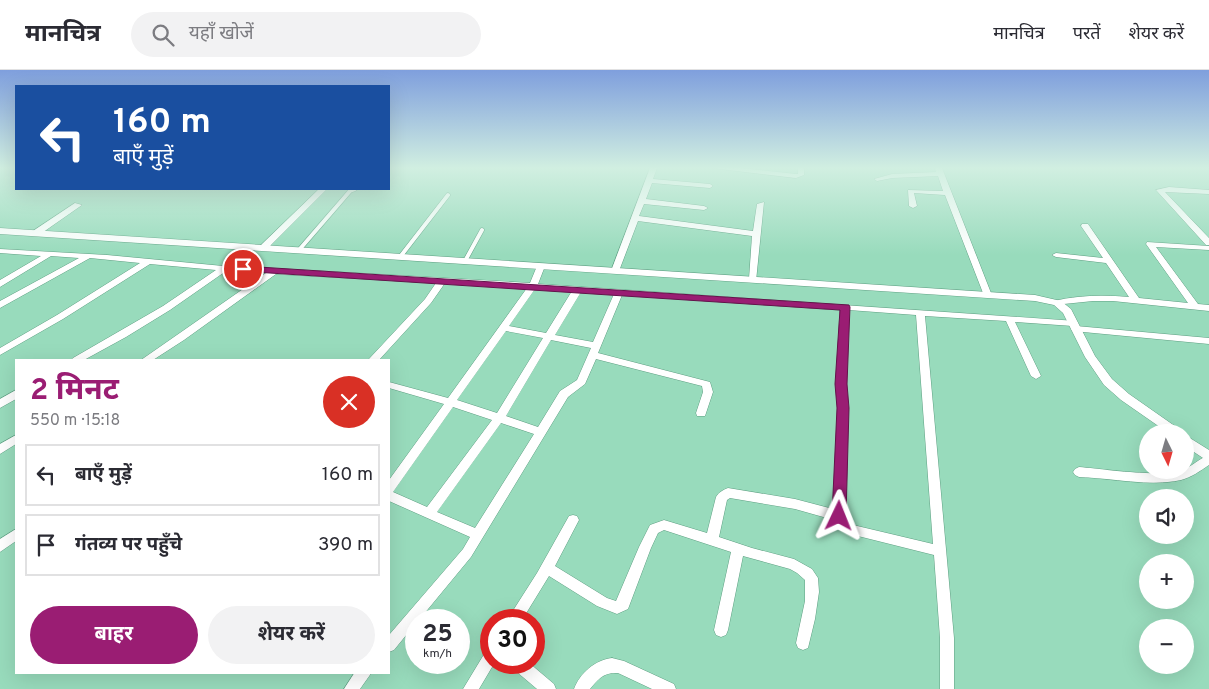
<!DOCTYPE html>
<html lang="hi">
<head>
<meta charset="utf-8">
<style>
  body { margin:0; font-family:Overpass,"Noto Sans Devanagari",sans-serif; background:#f2f2f3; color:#2b2b33; height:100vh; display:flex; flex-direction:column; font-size:19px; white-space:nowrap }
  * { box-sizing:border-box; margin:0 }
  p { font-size:16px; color:#7c7c81 }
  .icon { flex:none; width:28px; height:28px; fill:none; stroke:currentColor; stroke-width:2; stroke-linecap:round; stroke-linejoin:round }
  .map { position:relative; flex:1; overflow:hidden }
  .drawer { position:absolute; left:15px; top:289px; width:375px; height:315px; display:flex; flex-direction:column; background:#fff; border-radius:0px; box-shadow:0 5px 20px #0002 }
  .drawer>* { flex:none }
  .hud { position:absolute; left:15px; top:15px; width:375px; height:105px; border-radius:0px; box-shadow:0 5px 20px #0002; background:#1a4fa0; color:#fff; overflow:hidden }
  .needle { width:32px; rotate:175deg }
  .tools { position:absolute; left:1139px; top:354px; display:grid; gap:10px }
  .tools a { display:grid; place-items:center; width:55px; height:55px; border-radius:50%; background:#fff; box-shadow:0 5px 20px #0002; font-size:25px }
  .speed { position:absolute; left:405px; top:539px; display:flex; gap:10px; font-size:25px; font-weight:700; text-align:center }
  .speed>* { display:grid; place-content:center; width:65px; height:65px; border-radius:50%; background:#fff; box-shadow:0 5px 20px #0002; line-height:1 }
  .speed small { font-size:12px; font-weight:400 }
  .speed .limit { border:8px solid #d22; background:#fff; color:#111 }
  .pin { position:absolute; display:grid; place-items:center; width:42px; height:42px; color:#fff; margin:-21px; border:2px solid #fff; border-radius:50%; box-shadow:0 1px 5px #0007 }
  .me { position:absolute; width:55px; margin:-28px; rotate:2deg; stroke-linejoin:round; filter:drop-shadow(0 0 4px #0008) }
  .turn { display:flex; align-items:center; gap:18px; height:105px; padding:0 15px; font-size:22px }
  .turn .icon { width:65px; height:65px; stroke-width:2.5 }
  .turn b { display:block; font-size:35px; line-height:42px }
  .round { display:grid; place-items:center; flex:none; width:52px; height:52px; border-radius:26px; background:#f2f2f3 }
  .summary { display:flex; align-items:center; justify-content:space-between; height:85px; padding:0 15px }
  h1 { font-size:30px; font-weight:700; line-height:38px; color:#9a1d73 }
  .action { display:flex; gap:10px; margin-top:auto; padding:10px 15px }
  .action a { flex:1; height:58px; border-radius:30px; background:#9a1d73; color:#fff; font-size:20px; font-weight:700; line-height:58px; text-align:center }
  .action a+a { background:#f2f2f3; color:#2b2b33 }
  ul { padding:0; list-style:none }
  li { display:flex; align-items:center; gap:15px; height:62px; margin:0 10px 8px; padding:0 5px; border:2px solid #e1e1e2; border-radius:0px }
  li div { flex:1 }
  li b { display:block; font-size:19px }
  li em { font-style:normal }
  header { display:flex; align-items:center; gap:30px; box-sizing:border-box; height:70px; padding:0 25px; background:#fff; border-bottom:1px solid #e1e1e2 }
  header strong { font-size:24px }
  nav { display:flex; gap:28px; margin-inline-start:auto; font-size:18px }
  .search { width:350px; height:45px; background:#f2f2f3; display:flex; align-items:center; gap:12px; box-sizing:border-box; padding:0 18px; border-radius:28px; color:#7c7c81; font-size:19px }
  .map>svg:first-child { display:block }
</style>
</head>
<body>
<header>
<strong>मानचित्र</strong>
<div class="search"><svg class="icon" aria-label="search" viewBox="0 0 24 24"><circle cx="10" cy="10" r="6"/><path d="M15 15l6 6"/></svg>यहाँ खोजें</div>
<nav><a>मानचित्र</a><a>परतें</a><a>शेयर करें</a></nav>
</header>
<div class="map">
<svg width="1209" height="619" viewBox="0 0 1209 619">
  <rect width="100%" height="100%" fill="#98dbbc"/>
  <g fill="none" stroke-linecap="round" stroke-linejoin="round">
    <defs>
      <g id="service">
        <polyline points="299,180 350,121 355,119"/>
        <polyline points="400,187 448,125"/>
        <polyline points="465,191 482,160"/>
      </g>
      <g id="minor">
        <polygon points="650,98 657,98 653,109 710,114 713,116 710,118 652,113 646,129 704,136 708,138 704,140 644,134 639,146 753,161 757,134 764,132 756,211 753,212 749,209 752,166 638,151 619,201 618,203 612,203 611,201"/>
        <polygon points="712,98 740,98 796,104 798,104 798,98 804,98 804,105 796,108"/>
        <polygon points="935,98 942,98 991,223 990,225 987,226 983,223 945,125 914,123 917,136 913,138 909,136 908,120 943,121 938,106 892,108 877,111 874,109 892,104 936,102"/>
        <polygon points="1169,117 1209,120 1209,124 1165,122 1209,168 1209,175 1206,175 1156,120"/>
        <polygon points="319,119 327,119 266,180 260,180 260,176"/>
        <polygon points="75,133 82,135 39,165 33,165 33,161"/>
        <path d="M1082,154H1088L1139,228L1188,233L1146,174L1147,172L1209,176V180L1156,177L1198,234L1209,235V241L1113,231H1093L1054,235L1053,233L1054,231C1079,225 1104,225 1129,227L1106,193L1056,187L1052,185L1056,183L1103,188L1081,156Z"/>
        <path d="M248,175H254L255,177L232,196L530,213L537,196L541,194L545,196L538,214L1076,251L1078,253L1073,256L1015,252L1041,306L1036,309L1031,306L1006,251L925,246L954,568V619H940V568L934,485L850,464L836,456L834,450L795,439L730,428L727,430L719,467L752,478L794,489L812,499L818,508L819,522L815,549L808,578L803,580L798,578L796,573L805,531V510L797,503L790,499L743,486L728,560L726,565L721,567L716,565L714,560L731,482L664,460L658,463L651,478L628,539L617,544L597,536L549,506L522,550H507L537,503L569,446L573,445L577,446L579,450L555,496L607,528L616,531L639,477L650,455L664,450L707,463L716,427C719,422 723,420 728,418L795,429L833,439L838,338L836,314L840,240L622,225L598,283L710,312L713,322L705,346H697L696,343L703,322L702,316L596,289L585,314L568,327L471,487L419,550H416V553L394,580L389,582V565L463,479L470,467L389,431V410L444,334L389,318V312L448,328L527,218L445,213L431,233L379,290H368L425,229L436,213L276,204L184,270L153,290H141L266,203L226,201L170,240L126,267L84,290H71L73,288L163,236L216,200L150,194L63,249L0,285V278L57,245L140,193L90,188L0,238V231L79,188L51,186L0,217V210L41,186L0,183V179L107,185L223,196ZM535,219L572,221L546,263L509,256ZM581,222L614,224L593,272L555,265ZM849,240L916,245L933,474L853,455L846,449L848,338L846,314ZM506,261L543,268L497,343L457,330ZM551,270L591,278L577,310L560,321L538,357L506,346ZM453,337L492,350L427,437L393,422ZM501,353L534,364L475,458L437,442Z"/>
        <polygon points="1076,256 1209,268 1209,274 1073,261 1071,259 1073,257"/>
        <polygon points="16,320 16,329 0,338 0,329"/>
        <polygon points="16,365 16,374 0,384 0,374"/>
        <path d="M1209,385V395C1200,401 1192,407 1181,410C1149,417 1112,408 1079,407L1075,405L1073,402L1075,399L1079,397C1104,399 1161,408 1183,400C1191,397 1200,388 1209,385Z"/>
        <polygon points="16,459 16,471 0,482 0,469"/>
        <polygon points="491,579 491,592 495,592 479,619 463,619 486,581"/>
        <path d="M612,588L624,591L674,614L676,619H652L618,603C604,602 598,609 590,619H574C580,603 595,590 612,588Z"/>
        <polygon points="509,592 528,592 554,614 556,619 537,619 511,597"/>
        <polygon points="355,602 372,602 360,619 344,619"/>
      </g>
      <g id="tertiary">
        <polygon points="0,158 1035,225 1061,231 1071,239 1095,286 1112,309 1129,324 1179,359 1181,362 1167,362 1121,330 1104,315 1085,287 1063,243 1054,235 1035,231 0,164"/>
        <polygon points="1185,365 1209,380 1209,392 1185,376"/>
      </g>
    </defs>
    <use href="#service" stroke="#5e9f82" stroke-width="5"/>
    <use href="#minor" stroke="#5e9f82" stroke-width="1"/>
    <use href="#tertiary" stroke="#5e9f82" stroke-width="1"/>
    <use href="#service" stroke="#fff" stroke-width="4"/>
    <use href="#minor" fill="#fff" fill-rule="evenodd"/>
    <use href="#tertiary" fill="#fff" fill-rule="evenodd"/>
  </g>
  <linearGradient id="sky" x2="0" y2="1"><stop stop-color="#7f9fdd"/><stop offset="0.53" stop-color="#d1efe1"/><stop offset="1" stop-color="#d1efe1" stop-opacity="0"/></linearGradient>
  <rect width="1209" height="185" fill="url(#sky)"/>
  <polygon fill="#9a1d73" stroke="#64134b" points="243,196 849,235 850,237 847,314 849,338 846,446 844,450 839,452 834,450 832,446 837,338 835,314 840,240 239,201 239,197"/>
</svg>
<div class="tools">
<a><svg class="needle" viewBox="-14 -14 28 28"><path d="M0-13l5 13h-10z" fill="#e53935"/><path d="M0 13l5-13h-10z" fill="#7c7c81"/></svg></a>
<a><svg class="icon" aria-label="sound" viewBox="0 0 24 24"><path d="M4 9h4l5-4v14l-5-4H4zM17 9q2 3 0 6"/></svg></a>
<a>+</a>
<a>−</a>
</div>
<div class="speed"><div>25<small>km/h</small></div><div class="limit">30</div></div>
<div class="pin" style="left:243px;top:199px;background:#d93025"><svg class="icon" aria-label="arrive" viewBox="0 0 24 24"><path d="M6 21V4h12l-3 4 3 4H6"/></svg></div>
<svg class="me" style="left:839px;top:446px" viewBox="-20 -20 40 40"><path d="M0-17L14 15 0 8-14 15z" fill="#9a1d73" stroke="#fff" stroke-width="4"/></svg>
<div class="hud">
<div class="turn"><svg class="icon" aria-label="left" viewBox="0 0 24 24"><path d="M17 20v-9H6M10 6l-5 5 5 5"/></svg><div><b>160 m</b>बाएँ मुड़ें</div></div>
</div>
<section class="drawer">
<div class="summary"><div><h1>2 मिनट</h1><p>550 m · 15:18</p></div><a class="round" style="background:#d93025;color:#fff"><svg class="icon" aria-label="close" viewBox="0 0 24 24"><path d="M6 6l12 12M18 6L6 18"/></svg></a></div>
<ul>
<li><svg class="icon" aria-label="left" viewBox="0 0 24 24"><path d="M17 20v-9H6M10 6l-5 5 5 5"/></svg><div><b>बाएँ मुड़ें</b></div><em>160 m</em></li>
<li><svg class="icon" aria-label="arrive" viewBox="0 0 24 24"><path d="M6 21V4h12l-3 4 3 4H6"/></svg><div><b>गंतव्य पर पहुँचे</b></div><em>390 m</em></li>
</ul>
<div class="action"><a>बाहर</a><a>शेयर करें</a></div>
</section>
</div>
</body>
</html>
